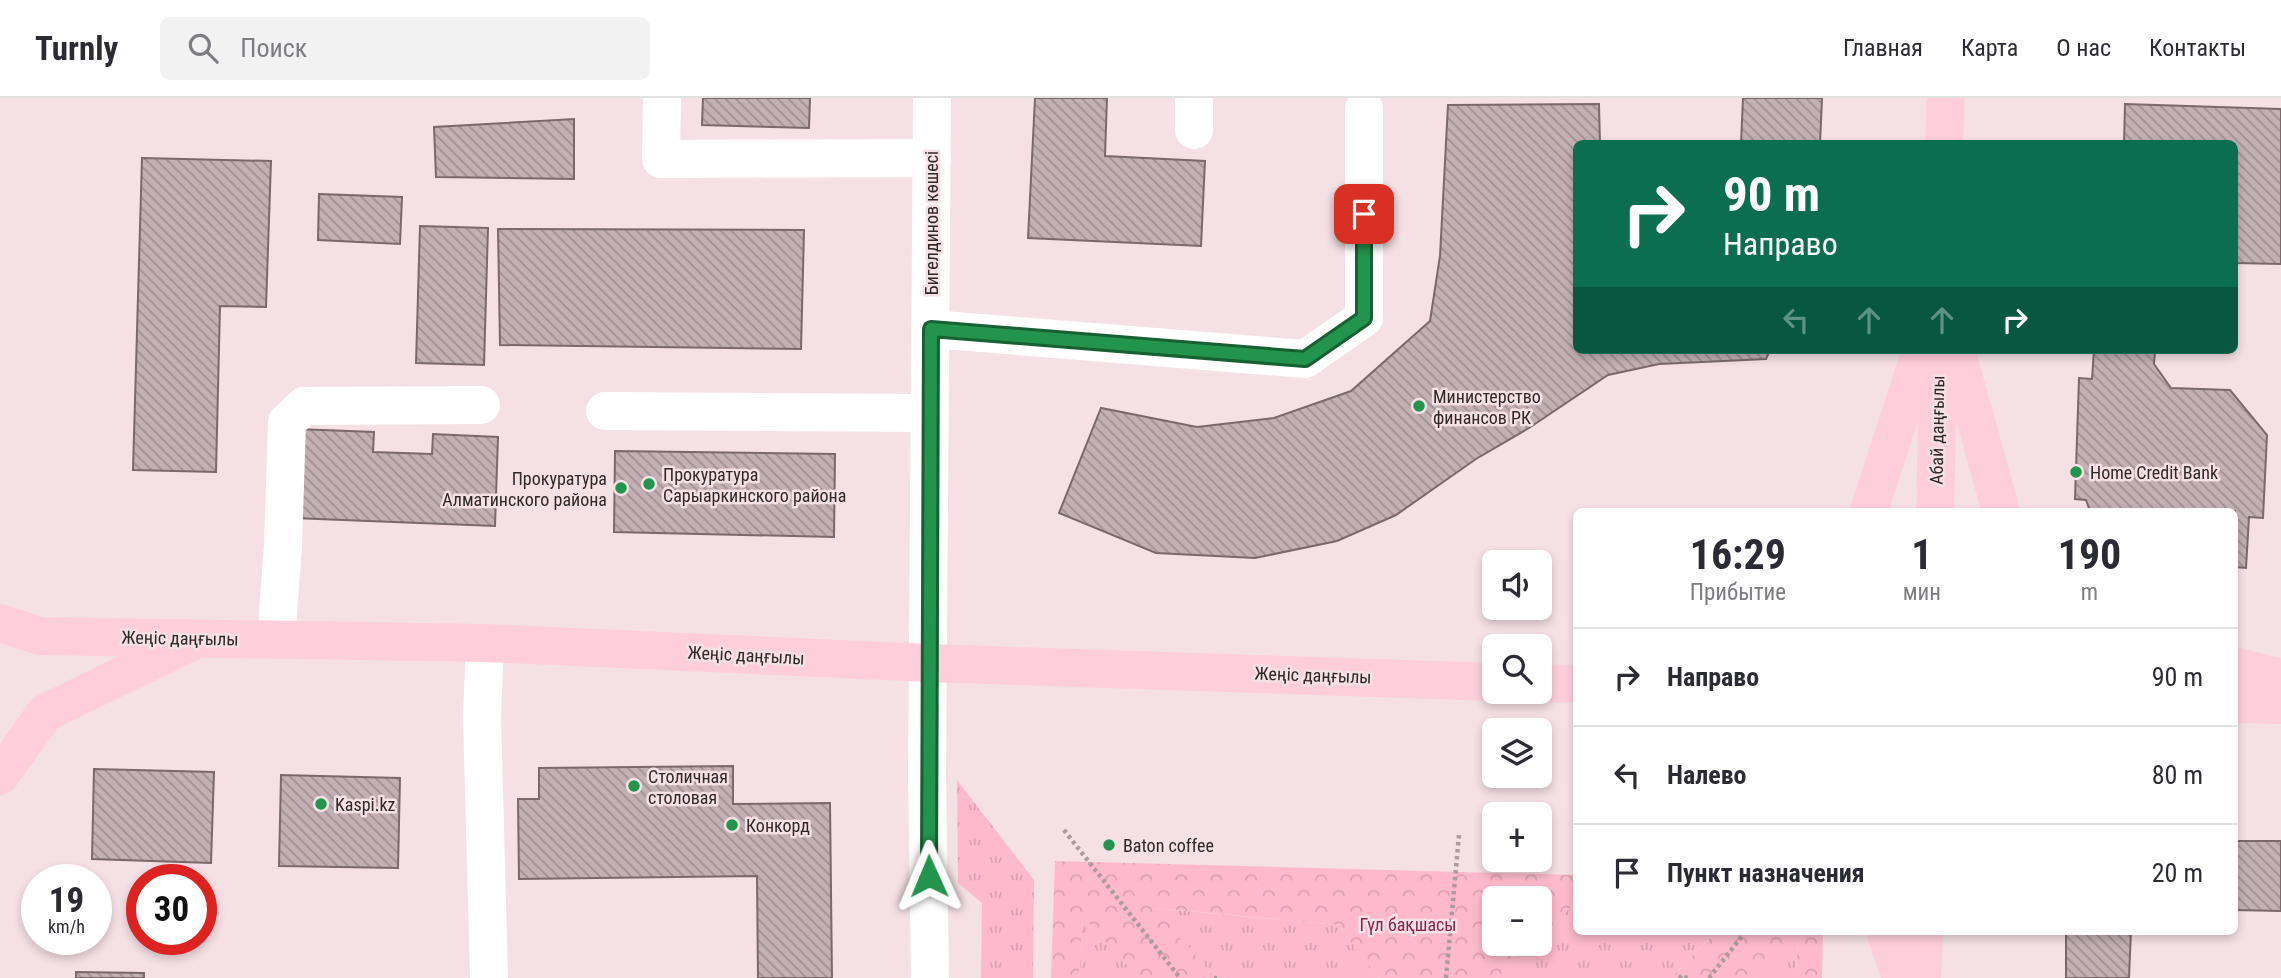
<!DOCTYPE html>
<html lang="ru">
<head>
<meta charset="utf-8">
<style>
  body { margin:0; font-family:"Roboto Condensed",sans-serif; background:#f2f2f3; color:#2b2b33; height:100vh; display:flex; flex-direction:column; font-size:26px; white-space:nowrap }
  * { box-sizing:border-box; margin:0 }
  p { font-size:23px; color:#7c7c81 }
  .icon { flex:none; width:38px; height:38px; fill:none; stroke:currentColor; stroke-width:2; stroke-linecap:round; stroke-linejoin:round }
  .map { position:relative; flex:1; overflow:hidden }
  .details { position:absolute; left:1573px; top:410px; width:665px; height:427px; display:flex; flex-direction:column; background:#fff; border-radius:10px; box-shadow:0 4px 10px #0003 }
  .details>* { flex:none }
  .guide { position:absolute; left:1573px; top:42px; width:665px; height:214px; border-radius:10px; box-shadow:0 4px 10px #0003; background:#0b6e4f; color:#fff; overflow:hidden }
  .tools { position:absolute; left:1482px; top:452px; display:grid; gap:14px }
  .tools a { display:grid; place-items:center; width:70px; height:70px; border-radius:10px; background:#fff; box-shadow:0 4px 10px #0003; font-size:35px }
  .speed { position:absolute; left:21px; top:766px; display:flex; gap:14px; font-size:35px; font-weight:700; text-align:center }
  .speed>* { display:grid; place-content:center; width:91px; height:91px; border-radius:50%; background:#fff; box-shadow:0 4px 10px #0003; line-height:1 }
  .speed small { font-size:18px; font-weight:400 }
  .speed .limit { border:10px solid #d22; background:#fff; color:#111 }
  .pin { position:absolute; display:grid; place-items:center; width:60px; height:60px; color:#fff; margin:-30px; border-radius:14px; box-shadow:0 4px 10px #0006 }
  .me { position:absolute; width:77px; margin:-38px; rotate:359deg; stroke-linejoin:round; filter:drop-shadow(0 0 5px #0008) }
  .turn { display:flex; align-items:center; gap:24px; height:147px; padding:0 35px; font-size:32px }
  .turn .icon { width:91px; height:91px; stroke-width:2.5 }
  .turn b { display:block; font-size:49px; line-height:60px }
  .lanes { display:flex; align-items:center; height:66px; padding:0 35px; background:#0003; justify-content:center; gap:35px; direction:ltr }
  .lanes .off { opacity:.35 }
  .eta { display:flex; justify-content:space-evenly; align-items:center; height:119px; text-align:center }
  .eta b { font-size:42px; font-weight:700; line-height:49px }
  ul { padding:0; list-style:none }
  li { display:flex; align-items:center; gap:21px; height:98px; padding:0 35px; border-top:2px solid #e1e1e2 }
  li div { flex:1 }
  li b { display:block; font-size:26px }
  li em { font-style:normal }
  header { display:flex; align-items:center; gap:42px; box-sizing:border-box; height:98px; padding:0 35px; background:#fff; border-bottom:2px solid #e1e1e2 }
  header strong { font-size:33px }
  nav { display:flex; gap:38px; margin-inline-start:auto; font-size:24px }
  .search { width:490px; height:63px; background:#f2f2f3; display:flex; align-items:center; gap:18px; box-sizing:border-box; padding:0 24px; border-radius:10px; color:#7c7c81; font-size:26px }
  .map>svg:first-child { display:block }
</style>
</head>
<body>
<header>
<strong>Turnly</strong>
<div class="search"><svg class="icon" aria-label="search" viewBox="0 0 24 24"><circle cx="10" cy="10" r="6"/><path d="M15 15l6 6"/></svg>Поиск</div>
<nav><a>Главная</a><a>Карта</a><a>О нас</a><a>Контакты</a></nav>
</header>
<div class="map">
<svg width="2281" height="880" viewBox="0 0 2281 880">
  <defs>
    <pattern id="grass-tufts" width="24" height="20" patternUnits="userSpaceOnUse" patternTransform="scale(1.75)"><rect width="24" height="20" fill="#febacc"/><path d="M3 7l-1-3M5 7V3M7 7l1-3M15 17l-1-3M17 17v-4M19 17l1-3" fill="none" stroke="#daa0af"/></pattern>
    <pattern id="park-crowns" width="20" height="18" patternUnits="userSpaceOnUse" patternTransform="scale(1.75)"><rect width="20" height="18" fill="#febacc"/><path d="M2 6a3 3 0 1 1 6 0M12 15a3 3 0 1 1 6 0" fill="none" stroke="#daa0af"/></pattern>
    <pattern id="building-back-hatch" width="6" height="6" patternUnits="userSpaceOnUse" patternTransform="scale(1.75)"><rect width="6" height="6" fill="#c3b0b5"/><path d="M-1 5l2 2M0 0l6 6M5-1l2 2" fill="none" stroke="#9f8f93"/></pattern>
  </defs>
  <rect width="100%" height="100%" fill="#f5e0e5"/>
  <g fill="url(#grass-tufts)">
    <polygon points="957,682 1034,782 1033,880 981,880 982,805 958,785"/>
    <polygon points="1571,809 1577,810 1577,833 1717,833 1671,880 1496,880 1533,845 1540,845 1540,838"/>
    <polygon points="1154,810 1338,827 1379,880 1215,880"/>
    <polygon points="1082,817 1140,880 1079,880"/>
    <polygon points="1798,840 1796,880 1755,880"/>
  </g>
  <g fill="url(#park-crowns)">
    <polygon points="1055,763 1577,777 1577,810 1571,809 1540,838 1540,800 1494,800 1494,845 1533,845 1496,880 1379,880 1338,827 1155,810 1215,880 1140,880 1082,818 1079,880 1051,880"/>
    <polygon points="1717,833 1823,833 1822,880 1796,880 1798,841 1755,880 1671,880"/>
  </g>
  <g fill="url(#building-back-hatch)" stroke="#7a686d" stroke-width="2">
    <polygon points="703,0 810,0 809,30 702,27"/>
    <polygon points="1035,0 1107,0 1105,58 1205,63 1201,148 1028,140"/>
    <polygon points="1743,0 1822,0 1820,46 1741,46"/>
    <polygon points="1599,6 1600,46 1577,46 1577,252 1770,252 1766,261 1659,266 1608,277 1529,330 1476,361 1396,417 1337,443 1255,460 1156,455 1059,415 1101,310 1197,329 1274,320 1351,293 1430,223 1440,158 1448,7"/>
    <polygon points="2125,6 2281,11 2281,166 2235,165 2235,46 2124,46"/>
    <polygon points="574,21 574,81 436,79 434,29"/>
    <polygon points="142,60 271,63 266,209 220,208 216,374 133,372"/>
    <polygon points="319,96 402,99 400,146 318,142"/>
    <polygon points="420,128 488,130 484,267 416,265"/>
    <polygon points="498,131 804,132 801,251 500,247"/>
    <polygon points="2094,252 2155,252 2154,266 2171,290 2230,292 2267,337 2263,420 2249,419 2246,470 2235,469 2235,413 2090,413 2086,402 2075,401 2079,280 2092,281"/>
    <polygon points="296,331 374,334 373,354 432,356 433,336 498,339 495,428 293,420"/>
    <polygon points="615,353 835,356 834,439 614,434"/>
    <polygon points="733,668 733,706 830,705 832,880 758,880 757,778 519,781 518,701 539,701 539,670"/>
    <polygon points="94,671 214,674 211,765 92,761"/>
    <polygon points="281,677 400,680 398,770 279,768"/>
    <polygon points="2235,743 2281,743 2281,813 2235,812"/>
    <polygon points="2066,833 2131,833 2129,880 2066,880"/>
    <polygon points="76,874 144,875 144,880 76,880"/>
  </g>
  <g fill="none" stroke-linecap="round" stroke-linejoin="round">
    <g stroke="#ab9b9f" stroke-width="4.5" stroke-dasharray="3.5 3.5" stroke-linecap="butt">
      <polyline points="1064,732 1180,880"/>
      <polyline points="1214,880 1217,880"/>
      <polyline points="1446,880 1459,737"/>
      <polyline points="1679,880 1683,877 1687,880"/>
      <polyline points="1709,880 1746,833"/>
    </g>
    <g stroke="#fff" stroke-width="38">
      <polyline points="662,0 661,61 932,60"/>
      <polyline points="1194,0 1194,32"/>
      <polyline points="931,231 1305,261 1364,220 1364,11"/>
      <polyline points="605,313 930,315"/>
      <polyline points="276,541 283,448 287,324 304,308 481,307"/>
      <polyline points="485,545 482,619 489,880"/>
      <polyline points="930,880 927,677 932,0"/>
    </g>
    <g stroke="#ffcedc" stroke-width="38">
      <polyline points="1944,46 1946,0"/>
      <polyline points="1956,252 2001,413"/>
      <polyline points="1869,413 1921,252"/>
      <polyline points="1935,413 1939,252"/>
      <polyline points="0,525 40,538 485,545 928,565 1494,584"/>
      <polyline points="2235,568 2281,580"/>
      <polyline points="1540,585 1577,586"/>
      <polyline points="2235,606 2281,607"/>
      <polyline points="0,678 45,615 191,544"/>
      <polyline points="1885,833 1901,880"/>
      <polyline points="1922,880 1924,833"/>
    </g>
  </g>
  <g fill="none" stroke-linecap="round" stroke-linejoin="round">
    <defs>
      <polyline id="route" points="929,778 931,231 1305,261 1364,220 1364,116"/>
    </defs>
    <use href="#route" stroke="#176032" stroke-width="18"/>
    <use href="#route" stroke="#23944d" stroke-width="12"/>
  </g>
  <g fill="#23944d" stroke="#f5e0e5" stroke-width="2.5">
    <circle cx="1419" cy="308" r="7"/>
    <circle cx="2076" cy="374" r="7"/>
    <circle cx="649" cy="386" r="7"/>
    <circle cx="621" cy="390" r="7"/>
    <circle cx="634" cy="688" r="7"/>
    <circle cx="321" cy="706" r="7"/>
    <circle cx="732" cy="727" r="7"/>
    <circle cx="1109" cy="747" r="7"/>
  </g>
  <g text-anchor="middle" dominant-baseline="central" stroke-width="5" stroke-linejoin="round" paint-order="stroke">
    <g font-size="18" fill="#2f2829" stroke="#f5e0e5">
      <text transform="translate(931 125) rotate(-90)">Бигелдинов көшесі</text>
      <text transform="translate(1937 332) rotate(-89)">Абай даңғылы</text>
      <text transform="translate(180 540) rotate(1)">Жеңіс даңғылы</text>
      <text transform="translate(746 557) rotate(3)">Жеңіс даңғылы</text>
      <text transform="translate(1313 577) rotate(2)">Жеңіс даңғылы</text>
    </g>
    <g font-size="18" fill="#2f2829" stroke="#f5e0e5" text-anchor="start">
      <text x="1433" y="298">Министерство<tspan x="1433" dy="21">финансов РК</tspan></text>
      <text x="2090" y="374">Home Credit Bank</text>
      <text x="663" y="376">Прокуратура<tspan x="663" dy="21">Сарыаркинского района</tspan></text>
      <text x="607" y="380" text-anchor="end">Прокуратура<tspan x="607" dy="21">Алматинского района</tspan></text>
      <text x="648" y="678">Столичная<tspan x="648" dy="21">столовая</tspan></text>
      <text x="335" y="706">Kaspi.kz</text>
      <text x="746" y="727">Конкорд</text>
      <text x="1123" y="747">Baton coffee</text>
    </g>
    <g font-size="18" fill="#8a214b" stroke="#f5e0e5">
      <text x="1408" y="826">Гүл бақшасы</text>
    </g>
  </g>
</svg>
<div class="tools">
<a><svg class="icon" aria-label="sound" viewBox="0 0 24 24"><path d="M4 9h4l5-4v14l-5-4H4zM17 9q2 3 0 6"/></svg></a>
<a><svg class="icon" aria-label="search" viewBox="0 0 24 24"><circle cx="10" cy="10" r="6"/><path d="M15 15l6 6"/></svg></a>
<a><svg class="icon" aria-label="layers" viewBox="0 0 24 24"><path d="M12 4l9 5-9 5-9-5zM3 14l9 5 9-5"/></svg></a>
<a>+</a>
<a>−</a>
</div>
<div class="speed"><div>19<small>km/h</small></div><div class="limit">30</div></div>
<div class="pin" style="left:1364px;top:116px;background:#d93025"><svg class="icon" aria-label="arrive" viewBox="0 0 24 24"><path d="M6 21V4h12l-3 4 3 4H6"/></svg></div>
<svg class="me" style="left:929px;top:778px" viewBox="-20 -20 40 40"><path d="M0-17L14 15 0 8-14 15z" fill="#23944d" stroke="#fff" stroke-width="4"/></svg>
<div class="guide">
<div class="turn"><svg class="icon" aria-label="right" viewBox="0 0 24 24"><path d="M7 20v-9h11M14 6l5 5-5 5"/></svg><div><b>90 m</b>Направо</div></div>
<div class="lanes"><svg class="icon off" aria-label="left" viewBox="0 0 24 24"><path d="M17 20v-9H6M10 6l-5 5 5 5"/></svg><svg class="icon off" aria-label="ahead" viewBox="0 0 24 24"><path d="M12 20V5M6 11l6-6 6 6"/></svg><svg class="icon off" aria-label="ahead" viewBox="0 0 24 24"><path d="M12 20V5M6 11l6-6 6 6"/></svg><svg class="icon" aria-label="right" viewBox="0 0 24 24"><path d="M7 20v-9h11M14 6l5 5-5 5"/></svg></div>
</div>
<section class="details">
<div class="eta">
<div><b>16:29</b><p>Прибытие</p></div>
<div><b>1</b><p>мин</p></div>
<div><b>190</b><p>m</p></div>
</div>
<ul>
<li><svg class="icon" aria-label="right" viewBox="0 0 24 24"><path d="M7 20v-9h11M14 6l5 5-5 5"/></svg><div><b>Направо</b></div><em>90 m</em></li>
<li><svg class="icon" aria-label="left" viewBox="0 0 24 24"><path d="M17 20v-9H6M10 6l-5 5 5 5"/></svg><div><b>Налево</b></div><em>80 m</em></li>
<li><svg class="icon" aria-label="arrive" viewBox="0 0 24 24"><path d="M6 21V4h12l-3 4 3 4H6"/></svg><div><b>Пункт назначения</b></div><em>20 m</em></li>
</ul>
</section>
</div>
</body>
</html>
